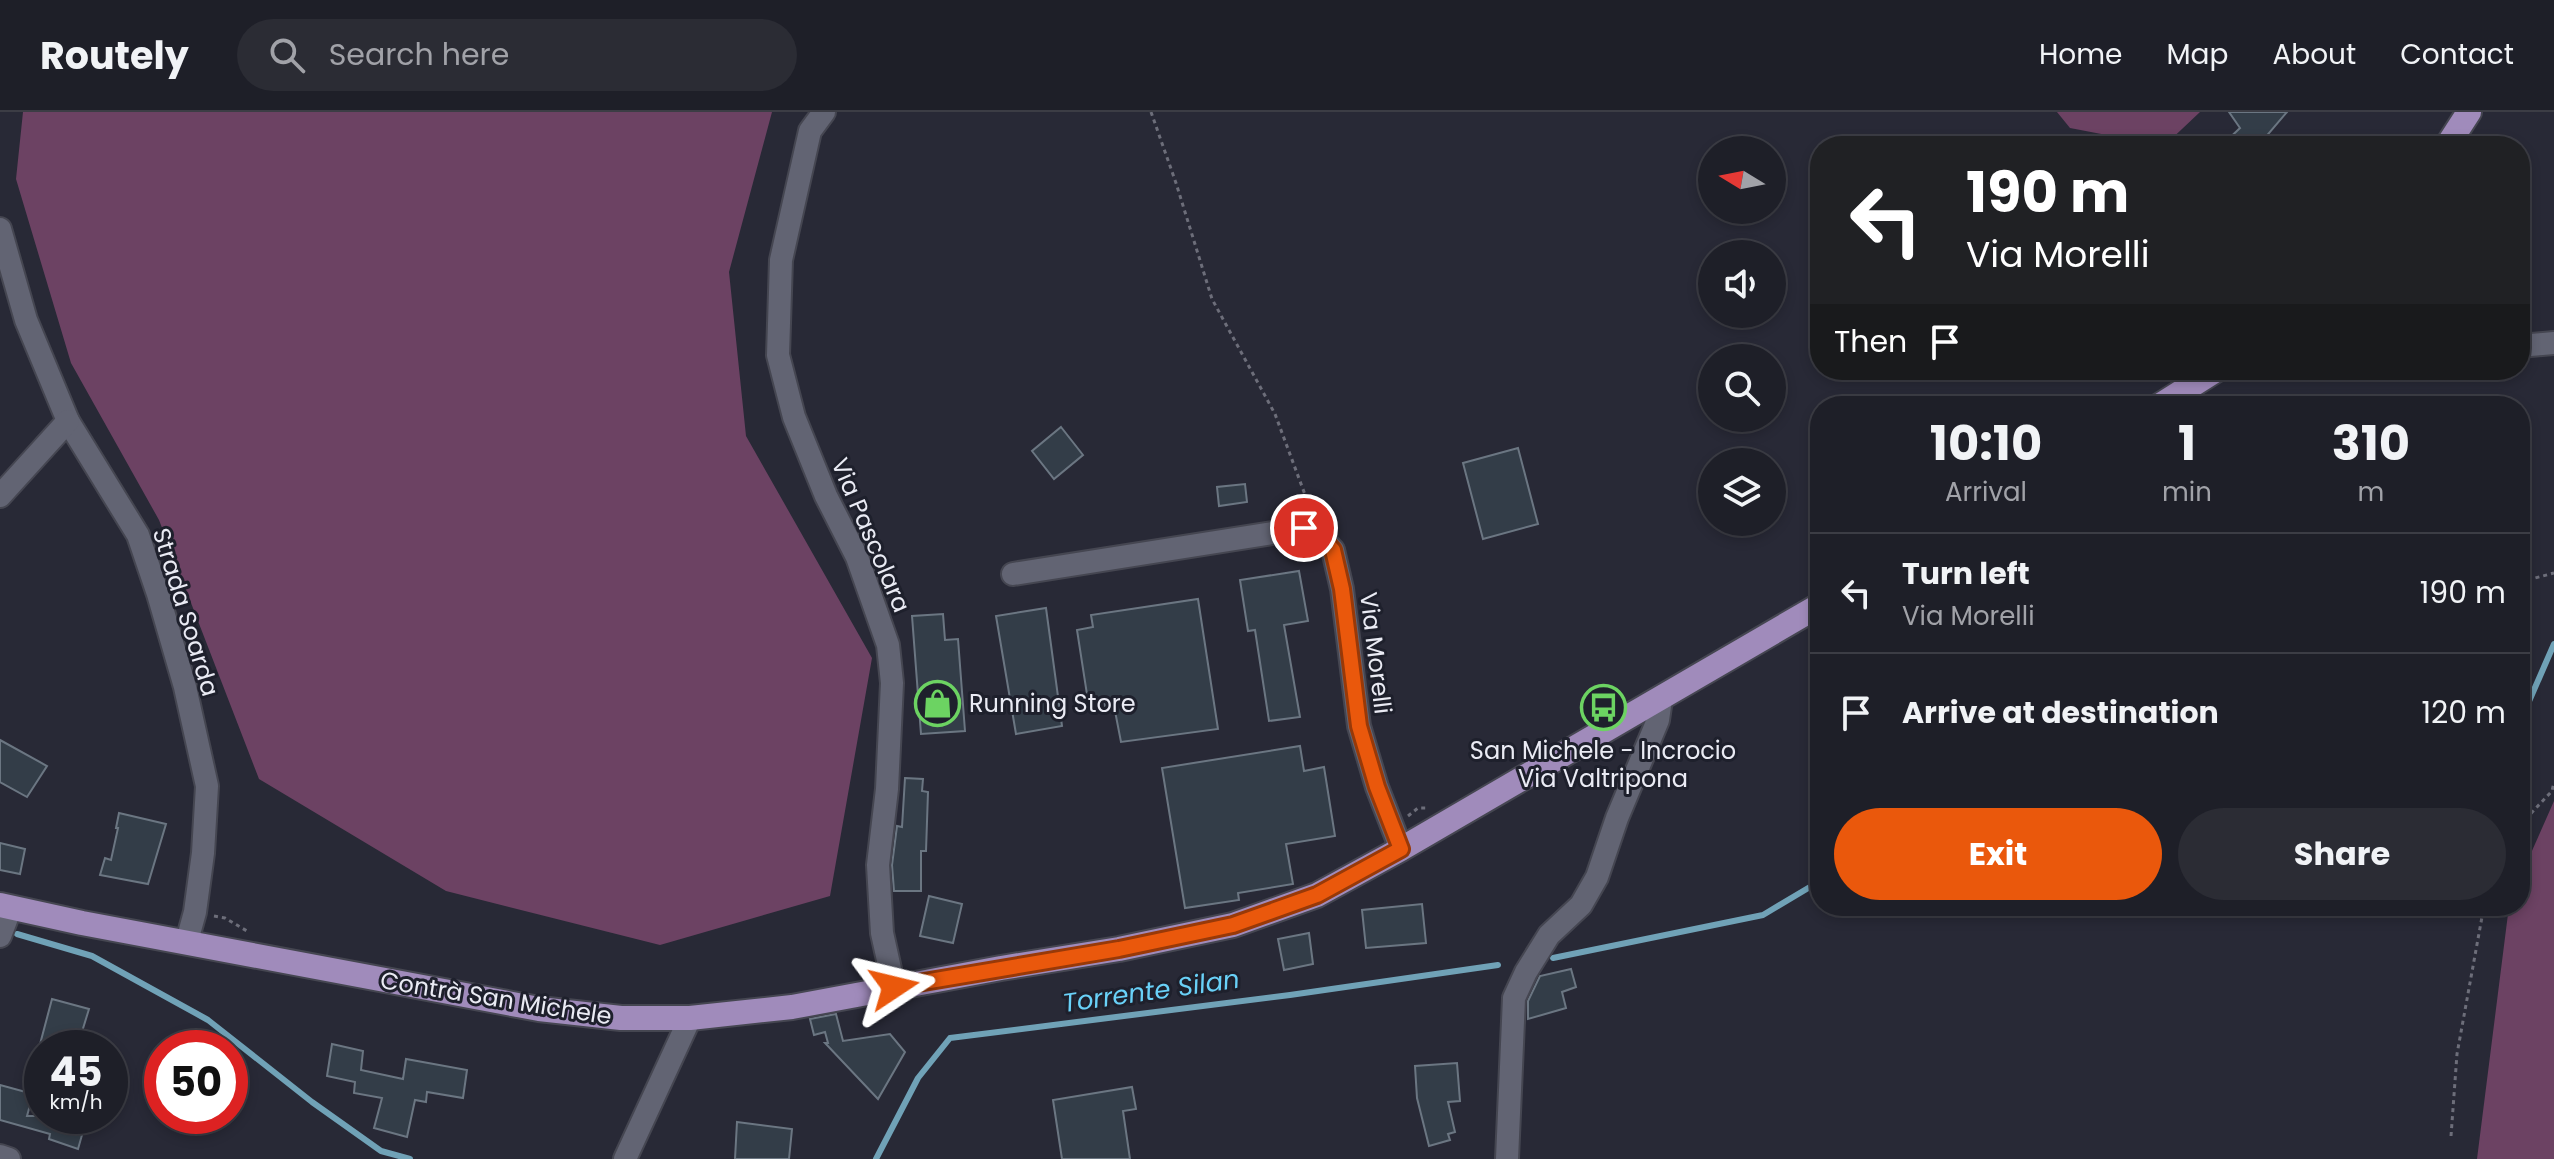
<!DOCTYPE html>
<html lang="en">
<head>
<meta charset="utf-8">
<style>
  body { margin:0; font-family:Poppins,sans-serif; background:#2b2c34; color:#f1f3f6; height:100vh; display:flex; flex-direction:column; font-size:30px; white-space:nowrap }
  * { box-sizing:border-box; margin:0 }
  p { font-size:26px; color:#a1a2a8 }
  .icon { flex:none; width:44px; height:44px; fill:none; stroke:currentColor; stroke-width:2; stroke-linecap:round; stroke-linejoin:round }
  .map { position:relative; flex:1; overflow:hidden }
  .sheet { position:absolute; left:1810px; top:284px; width:720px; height:520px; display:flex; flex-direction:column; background:#1e1f28; border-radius:32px; box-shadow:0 4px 12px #0003,0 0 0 2px #3c3d45 }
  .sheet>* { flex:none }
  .guide { position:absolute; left:1810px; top:24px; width:720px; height:244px; border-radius:32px; box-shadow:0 4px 12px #0003,0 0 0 2px #3c3d45; background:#202124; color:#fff; overflow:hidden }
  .needle { width:52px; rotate:280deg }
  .controls { position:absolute; left:1698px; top:24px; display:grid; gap:16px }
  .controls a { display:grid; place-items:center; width:88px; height:88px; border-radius:50%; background:#1e1f28; box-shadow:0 4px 12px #0003,0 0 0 2px #3c3d45; font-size:40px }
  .speed { position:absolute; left:24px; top:918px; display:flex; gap:16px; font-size:40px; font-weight:700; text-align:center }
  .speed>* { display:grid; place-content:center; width:104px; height:104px; border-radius:50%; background:#1e1f28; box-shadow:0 4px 12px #0003,0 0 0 2px #3c3d45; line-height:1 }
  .speed small { font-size:20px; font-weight:400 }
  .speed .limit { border:12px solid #d22; background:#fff; color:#111 }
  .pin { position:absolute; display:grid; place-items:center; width:68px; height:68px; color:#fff; margin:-34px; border:4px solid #fff; border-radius:50%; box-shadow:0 2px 8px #0007 }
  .me { position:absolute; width:88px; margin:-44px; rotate:80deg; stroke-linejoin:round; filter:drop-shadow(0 0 6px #0008) }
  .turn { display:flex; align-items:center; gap:28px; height:168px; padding:0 24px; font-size:36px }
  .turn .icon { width:104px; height:104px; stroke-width:2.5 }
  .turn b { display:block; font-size:56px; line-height:68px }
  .then { display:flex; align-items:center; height:76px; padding:0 24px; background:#0003; gap:16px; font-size:30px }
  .eta { display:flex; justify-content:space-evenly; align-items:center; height:136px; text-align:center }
  .eta b { font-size:48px; font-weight:700; line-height:56px }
  .action { display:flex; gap:16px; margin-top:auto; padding:16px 24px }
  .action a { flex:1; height:92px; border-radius:48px; background:#ea580c; color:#fff; font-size:32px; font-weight:700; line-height:92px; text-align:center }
  .action a+a { background:#2b2c34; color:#f1f3f6 }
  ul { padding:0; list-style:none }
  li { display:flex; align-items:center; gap:24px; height:120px; padding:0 24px; border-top:2px solid #3c3d45 }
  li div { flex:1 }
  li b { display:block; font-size:30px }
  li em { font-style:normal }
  header { display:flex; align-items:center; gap:48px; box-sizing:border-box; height:112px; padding:0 40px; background:#1e1f28; border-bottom:2px solid #3c3d45 }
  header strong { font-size:38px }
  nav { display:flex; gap:44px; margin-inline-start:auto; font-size:28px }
  .search { width:560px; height:72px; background:#2b2c34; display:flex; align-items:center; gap:20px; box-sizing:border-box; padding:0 28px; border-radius:44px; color:#a1a2a8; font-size:30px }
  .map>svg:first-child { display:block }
</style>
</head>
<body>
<header>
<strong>Routely</strong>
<div class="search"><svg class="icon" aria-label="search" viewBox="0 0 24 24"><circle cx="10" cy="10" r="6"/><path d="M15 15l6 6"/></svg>Search here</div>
<nav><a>Home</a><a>Map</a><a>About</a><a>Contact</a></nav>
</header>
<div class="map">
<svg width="2554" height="1047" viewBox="0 0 2554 1047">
  <rect width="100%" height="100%" fill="#282936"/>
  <g fill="#6c4263">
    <polygon points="23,0 772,0 729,160 746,324 872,546 830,784 660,833 446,779 259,667 159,408 71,251 16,67"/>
    <polygon points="2057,0 2200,0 2164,34 2070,16"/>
    <polygon points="2554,689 2554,1047 2477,1047 2509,794 2520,794 2520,766"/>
  </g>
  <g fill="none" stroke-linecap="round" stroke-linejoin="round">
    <g stroke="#70a2b7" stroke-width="6">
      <polyline points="2520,610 2554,532"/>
      <polyline points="17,822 92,844 208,908 312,990 381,1039 410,1047"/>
      <polyline points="1553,846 1763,803 1820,769"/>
      <polyline points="876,1047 918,966 950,926 1290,883 1498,853"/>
    </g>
  </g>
  <g fill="#333d48" stroke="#6b7682" stroke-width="2">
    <polygon points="2229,0 2287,0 2258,34 2221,34 2240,16"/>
    <polygon points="1061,315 1083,343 1054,367 1032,339"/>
    <polygon points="1518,336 1538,412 1483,427 1463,351"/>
    <polygon points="1245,372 1247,390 1219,394 1217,375"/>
    <polygon points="1299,459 1308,509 1284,513 1300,605 1269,609 1255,518 1248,519 1240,468"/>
    <polygon points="1198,487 1218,617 1121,630 1115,599 1106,599 1104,587 1088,589 1077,518 1093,515 1091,503"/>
    <polygon points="1046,496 1062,614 1016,622 996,504"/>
    <polygon points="943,502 945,528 958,527 965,619 921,622 912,504"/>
    <polygon points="0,628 47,654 27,685 0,670"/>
    <polygon points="1300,634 1304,659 1324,655 1335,724 1286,732 1293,772 1238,781 1239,788 1185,796 1162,656"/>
    <polygon points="905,666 923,667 922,679 928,680 926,739 921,739 921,779 894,779 892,753 897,714 902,715"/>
    <polygon points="119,701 166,712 148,772 100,763 105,746 111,748 118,716 116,716"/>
    <polygon points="0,731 25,737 20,762 0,758"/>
    <polygon points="929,784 962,792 953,831 920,824"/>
    <polygon points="1422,792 1426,831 1366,836 1362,798"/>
    <polygon points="1309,821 1313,852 1284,858 1278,827"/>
    <polygon points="1571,857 1576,875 1562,880 1566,896 1528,907 1528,889 1540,864"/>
    <polygon points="52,887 89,897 77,936 39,936"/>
    <polygon points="836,902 843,929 890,922 905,940 878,987 825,931 828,931 825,920 814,923 810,907"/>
    <polygon points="332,932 363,939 361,958 403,967 406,947 467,958 463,986 427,980 426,990 415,988 407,1025 374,1016 382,986 354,981 355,970 327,964"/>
    <polygon points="1457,951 1460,989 1448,990 1455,1020 1448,1022 1450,1028 1429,1034 1417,986 1415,954"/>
    <polygon points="0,973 33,982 27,1004 68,1004 86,1009 78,1037 49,1027 50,1022 0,1008"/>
    <polygon points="1132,975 1136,997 1123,999 1130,1047 1062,1047 1053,988"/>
    <polygon points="737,1010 792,1017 789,1047 735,1047"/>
  </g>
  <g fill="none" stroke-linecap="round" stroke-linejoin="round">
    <defs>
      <g id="minor">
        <polyline points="824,0 810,19 781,148 778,243 794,305 826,384 857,445 888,533 892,571 887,677 878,753 882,821 894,875"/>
        <polyline points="0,117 26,208 68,309 138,423 158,482 185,575 207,674 203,741 195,800 187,829"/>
        <polyline points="2520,234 2554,231"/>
        <polyline points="0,384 68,309"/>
        <polyline points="1013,462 1304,416 1320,424 1333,438 1342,477 1359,614 1377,675 1401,737"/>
        <polyline points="0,824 11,795"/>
        <polyline points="0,1044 9,1047"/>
        <polyline points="625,1047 690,906"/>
        <polyline points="1507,1047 1514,886 1526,860 1549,823 1581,793 1597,765 1617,706 1658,608 1661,587"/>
      </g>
      <g id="major">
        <polyline points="2447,34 2469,0"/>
        <polyline points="2159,294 2216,258"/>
        <polyline points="0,793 82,811 539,897 621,906 690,906 792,895 1001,856 1119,837 1233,813 1317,783 1401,737 1820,493"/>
      </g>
    </defs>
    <use href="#minor" stroke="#454651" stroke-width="26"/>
    <use href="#major" stroke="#454651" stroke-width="28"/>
    <g stroke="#6d6e7a" stroke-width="3" stroke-dasharray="4 4" stroke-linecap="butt">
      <polyline points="1151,0 1176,71 1212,187 1275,302 1310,396"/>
      <polyline points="2520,470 2554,461"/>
      <polyline points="1408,704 1418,696 1426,696"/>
      <polyline points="2520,713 2552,679 2554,670"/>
      <polyline points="214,804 225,806 247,819"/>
      <polyline points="2451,1024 2457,942 2484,794"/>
    </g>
    <use href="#minor" stroke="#626473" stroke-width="22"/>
    <use href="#major" stroke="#a08bbb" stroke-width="24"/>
  </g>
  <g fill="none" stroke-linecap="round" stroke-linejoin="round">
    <defs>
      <polyline id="route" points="894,875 1119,837 1233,813 1317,783 1401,737 1377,675 1359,614 1342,477 1333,438 1320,424 1304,416"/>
    </defs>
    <use href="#route" stroke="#983908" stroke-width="20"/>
    <use href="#route" stroke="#ea580c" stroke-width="14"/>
  </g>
  <defs>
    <symbol id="shop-ring" viewBox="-11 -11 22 22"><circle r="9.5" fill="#1e202c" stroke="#6cd362" stroke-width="1.5"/><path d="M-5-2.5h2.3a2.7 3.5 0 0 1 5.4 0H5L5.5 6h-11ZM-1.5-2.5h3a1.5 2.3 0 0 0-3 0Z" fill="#6cd362"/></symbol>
    <symbol id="bus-ring" viewBox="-11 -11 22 22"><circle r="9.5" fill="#1e202c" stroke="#6cd362" stroke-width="1.5"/><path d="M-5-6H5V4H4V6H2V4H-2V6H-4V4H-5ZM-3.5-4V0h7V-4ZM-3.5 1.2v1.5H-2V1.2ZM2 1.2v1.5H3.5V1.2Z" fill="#6cd362"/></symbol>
  </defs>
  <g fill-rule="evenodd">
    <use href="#shop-ring" x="912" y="566" width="51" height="51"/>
    <use href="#bus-ring" x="1578" y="570" width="51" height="51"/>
  </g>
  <g text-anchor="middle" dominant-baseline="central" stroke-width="6" stroke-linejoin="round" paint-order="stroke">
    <g font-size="24" fill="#eaebf4" stroke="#1e202c">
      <text transform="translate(871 423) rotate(67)">Via Pascolara</text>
      <text transform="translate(186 500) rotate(73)">Strada Soarda</text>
      <text transform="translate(1376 541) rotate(83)">Via Morelli</text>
      <text transform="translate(496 886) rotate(9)">Contrà San Michele</text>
    </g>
    <g font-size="24" fill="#eaebf4" stroke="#1e202c" text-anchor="start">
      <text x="969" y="591">Running Store</text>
      <text x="1603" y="638" text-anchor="middle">San Michele - Incrocio<tspan x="1603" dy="28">Via Valtripona</tspan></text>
    </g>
    <g font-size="26" font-style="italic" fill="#69d1f8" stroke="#1e202c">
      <text transform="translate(1151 879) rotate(-8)">Torrente Silan</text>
    </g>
  </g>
</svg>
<div class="controls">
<a><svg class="needle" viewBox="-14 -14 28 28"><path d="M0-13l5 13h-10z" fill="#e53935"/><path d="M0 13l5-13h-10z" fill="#a1a2a8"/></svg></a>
<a><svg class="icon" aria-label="sound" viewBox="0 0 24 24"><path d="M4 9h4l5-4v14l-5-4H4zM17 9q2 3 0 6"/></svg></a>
<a><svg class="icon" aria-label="search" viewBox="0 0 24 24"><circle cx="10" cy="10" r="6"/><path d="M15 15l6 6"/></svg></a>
<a><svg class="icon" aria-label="layers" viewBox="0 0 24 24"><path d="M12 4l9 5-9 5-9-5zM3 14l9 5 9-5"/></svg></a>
</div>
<div class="speed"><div>45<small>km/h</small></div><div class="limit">50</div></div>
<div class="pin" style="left:1304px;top:416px;background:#d93025"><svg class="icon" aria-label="arrive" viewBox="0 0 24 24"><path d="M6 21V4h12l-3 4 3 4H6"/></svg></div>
<svg class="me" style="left:894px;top:875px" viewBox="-20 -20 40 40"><path d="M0-17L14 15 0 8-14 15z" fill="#ea580c" stroke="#fff" stroke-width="4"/></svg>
<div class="guide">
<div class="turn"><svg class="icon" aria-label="left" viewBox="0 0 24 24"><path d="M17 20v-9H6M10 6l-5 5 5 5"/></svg><div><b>190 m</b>Via Morelli</div></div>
<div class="then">Then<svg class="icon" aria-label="arrive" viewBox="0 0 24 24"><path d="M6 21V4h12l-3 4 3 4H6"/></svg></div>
</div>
<section class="sheet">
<div class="eta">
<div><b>10:10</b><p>Arrival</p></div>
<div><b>1</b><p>min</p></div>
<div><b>310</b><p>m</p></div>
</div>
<ul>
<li><svg class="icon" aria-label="left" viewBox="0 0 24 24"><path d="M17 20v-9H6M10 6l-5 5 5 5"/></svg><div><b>Turn left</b><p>Via Morelli</p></div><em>190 m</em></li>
<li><svg class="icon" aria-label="arrive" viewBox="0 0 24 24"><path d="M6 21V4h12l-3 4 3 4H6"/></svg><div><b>Arrive at destination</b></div><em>120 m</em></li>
</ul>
<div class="action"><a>Exit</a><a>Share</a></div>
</section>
</div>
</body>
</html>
